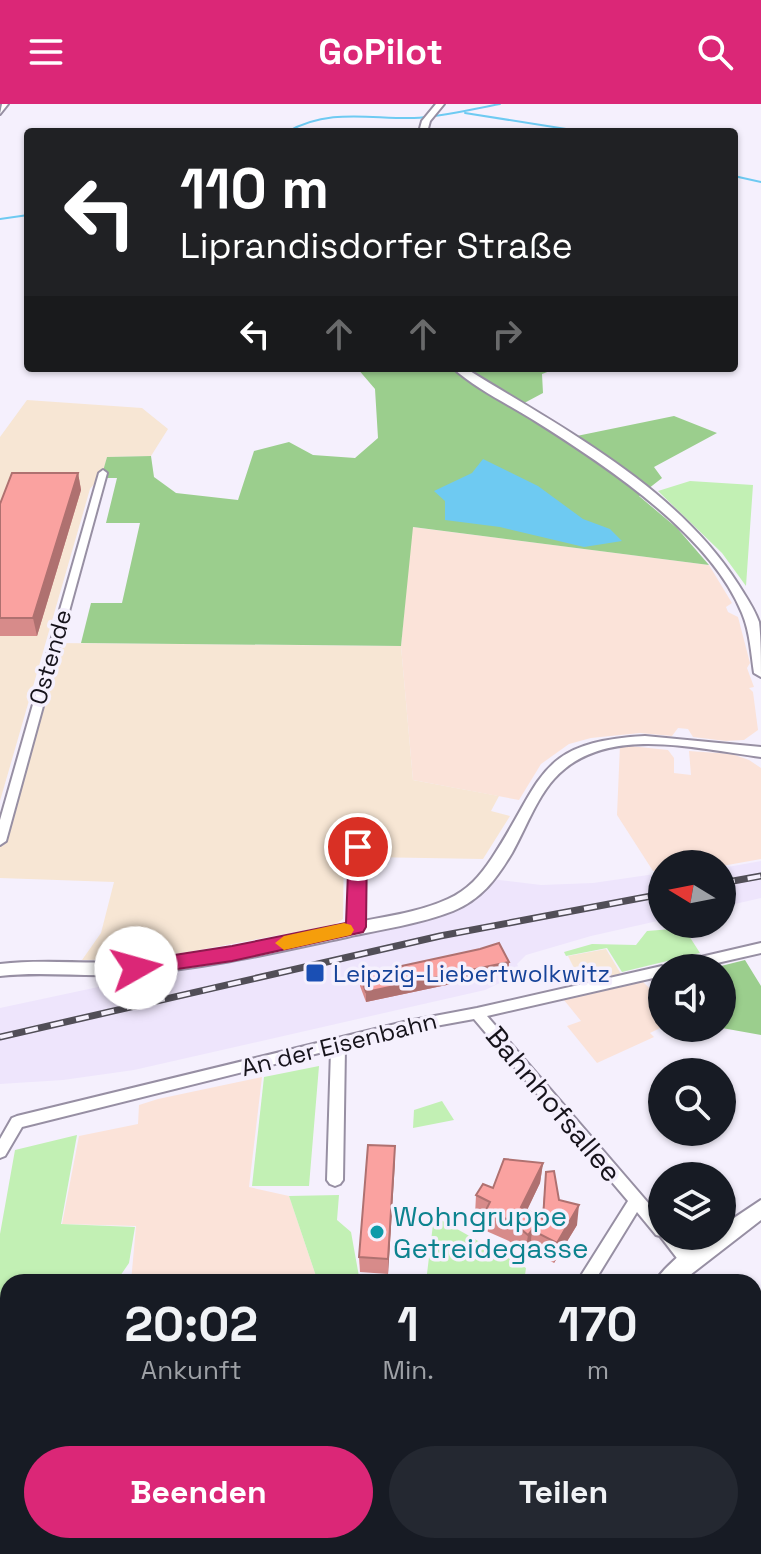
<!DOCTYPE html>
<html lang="de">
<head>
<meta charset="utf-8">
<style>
  body { margin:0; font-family:"Space Grotesk",sans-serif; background:#242831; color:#f1f3f6; height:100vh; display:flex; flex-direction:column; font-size:30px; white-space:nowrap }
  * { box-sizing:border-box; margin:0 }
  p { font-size:26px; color:#9ea1a6 }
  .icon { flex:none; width:44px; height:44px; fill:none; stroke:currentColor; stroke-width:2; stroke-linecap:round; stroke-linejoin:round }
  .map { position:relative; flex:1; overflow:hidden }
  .drawer { position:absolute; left:0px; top:1170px; width:762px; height:280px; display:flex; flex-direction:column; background:#171b24; border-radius:24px 24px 0 0; box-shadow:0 2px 6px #0004 }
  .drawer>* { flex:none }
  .top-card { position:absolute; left:24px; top:24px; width:714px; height:244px; border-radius:8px; box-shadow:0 2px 6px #0004; background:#202124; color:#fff; overflow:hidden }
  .needle { width:52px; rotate:280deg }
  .controls { position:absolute; left:648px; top:746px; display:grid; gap:16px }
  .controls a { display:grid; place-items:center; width:88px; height:88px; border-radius:50%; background:#171b24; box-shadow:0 2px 6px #0004; font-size:40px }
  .pin { position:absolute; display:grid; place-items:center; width:68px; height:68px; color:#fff; margin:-34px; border:4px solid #fff; border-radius:50%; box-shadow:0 2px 8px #0007 }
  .me { position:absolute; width:88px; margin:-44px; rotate:83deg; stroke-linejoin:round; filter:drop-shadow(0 0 6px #0008) }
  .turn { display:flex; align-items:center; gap:28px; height:168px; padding:0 24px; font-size:36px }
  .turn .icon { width:104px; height:104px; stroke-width:2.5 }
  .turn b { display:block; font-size:56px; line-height:68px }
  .lanes { display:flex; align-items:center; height:76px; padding:0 24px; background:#0003; justify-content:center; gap:40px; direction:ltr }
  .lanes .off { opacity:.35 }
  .eta { display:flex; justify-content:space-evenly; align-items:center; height:136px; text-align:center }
  .eta b { font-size:48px; font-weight:700; line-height:56px }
  .primary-button { display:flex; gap:16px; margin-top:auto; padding:16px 24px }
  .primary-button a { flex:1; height:92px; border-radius:48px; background:#db2777; color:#fff; font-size:32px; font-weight:700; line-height:92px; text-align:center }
  .primary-button a+a { background:#242831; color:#f1f3f6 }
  header { display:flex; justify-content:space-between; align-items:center; height:104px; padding:0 24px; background:#db2777; color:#fff; font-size:36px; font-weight:700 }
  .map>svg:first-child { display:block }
</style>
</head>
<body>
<header><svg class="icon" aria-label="menu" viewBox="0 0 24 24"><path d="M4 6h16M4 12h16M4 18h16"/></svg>GoPilot<svg class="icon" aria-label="search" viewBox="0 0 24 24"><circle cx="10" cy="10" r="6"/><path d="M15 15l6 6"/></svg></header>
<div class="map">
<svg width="761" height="1450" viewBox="0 0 761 1450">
  <rect width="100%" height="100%" fill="#f5f0fd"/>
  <g fill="#fbe3d9">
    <polygon points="412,423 709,461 732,499 726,503 728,508 738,513 750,559 747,564 754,583 749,584 753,588 758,626 744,636 726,637 693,633 688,625 678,624 672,632 640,629 591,634 569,640 541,660 519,696 413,676 401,542"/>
    <polygon points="620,641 668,646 674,654 674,669 691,671 689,647 732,650 749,656 761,664 761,755 722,762 662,760 662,766 653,767 617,711"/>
    <polygon points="643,878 662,896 662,923 650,929 654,933 597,959 567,922 581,917 564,896"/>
    <polygon points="262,973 249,1083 289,1092 318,1178 158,1175 131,1178 136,1122 62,1120 79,1032 138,1020 139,1001 158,995"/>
  </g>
  <g fill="#f7e6d4">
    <polygon points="27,296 142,304 168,325 151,352 107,353 103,369 90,385 0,697 0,333"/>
    <polygon points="54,539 401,542 413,676 499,692 491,707 510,712 483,755 367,753 366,743 344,743 343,815 334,821 188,848 135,855 82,856 101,829 114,778 0,774 0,737"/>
    <polygon points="606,845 621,870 581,878 568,852"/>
  </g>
  <g fill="#eee5fc">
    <polygon points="761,757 761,794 722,803 722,764"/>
    <polygon points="662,769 662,816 591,832 526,851 517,860 521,869 485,886 134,966 63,976 0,980 0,904 431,812 491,775 541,781 593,779"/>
  </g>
  <g fill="#c2f0b4">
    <polygon points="690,377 753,381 746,482 722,449 658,387"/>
    <polygon points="684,824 700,849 622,868 607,844 566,852 564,848 592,840 636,841 647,827"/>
    <polygon points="319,962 309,1082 252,1082 264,973"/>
    <polygon points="442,997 454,1016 413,1024 414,1006"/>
    <polygon points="77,1031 61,1120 135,1123 129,1159 116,1178 8,1178 8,1339 0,1339 0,1130 15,1046"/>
    <polygon points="339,1091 337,1116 351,1128 360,1178 318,1178 289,1092"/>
    <polygon points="434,1112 526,1164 524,1178 504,1178 488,1173 486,1178 426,1178"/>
  </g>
  <g fill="#9bce8d">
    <polygon points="357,264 558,264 542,270 543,289 513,305 562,335 674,312 717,329 654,363 662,374 639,392 677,424 709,461 413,423 401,542 81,539 91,499 122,499 140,419 106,419 117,374 101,374 107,353 151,352 154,373 176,389 238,396 254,347 289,338 313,351 355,354 378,334 375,285"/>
    <polygon points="745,856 761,882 761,931 722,924 722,864 713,864"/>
  </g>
  <polygon fill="#6ecaf2" points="483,355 538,382 583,415 610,425 622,437 584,443 500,423 445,416 445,397 434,387 472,369"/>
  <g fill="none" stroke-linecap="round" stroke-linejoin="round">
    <g stroke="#6ecaf2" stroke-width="2">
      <polyline points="465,9 585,28"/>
      <path d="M287,28C329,4 369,15 414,14C443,13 472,5 500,0"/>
      <polyline points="734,72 761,78"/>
      <polyline points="0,115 28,111"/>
    </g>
    <defs>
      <g id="minor">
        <polygon points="2,0 8,0 0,10"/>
        <polygon points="103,366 107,369 6,737 0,741 0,716 99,369"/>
        <polygon points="358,739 364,743 362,823 361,826 351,826 350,823 352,743"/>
        <polygon points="761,839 761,849 695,864 668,864 670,861 675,859"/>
        <polygon points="662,862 667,864 662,864 662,872 487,912 662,1115 662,1132 678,1132 697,1157 695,1162 689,1164 683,1162 660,1132 656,1131 637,1108 594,1178 577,1178 628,1097 474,915 408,927 345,943 343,1076 340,1080 335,1082 330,1080 327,1076 331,946 22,1023 5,1052 0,1054 0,1035 12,1014 17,1012 408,917 477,904"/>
      </g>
      <g id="tertiary">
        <polygon points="436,0 444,0 430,17 427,28 419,28 422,17"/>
        <path d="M453,264H465C562,324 675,382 738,480C746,493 754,504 759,518C761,535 761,556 761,573L754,569C751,549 750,528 742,509C710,430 605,361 535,317C508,300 476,285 453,264Z"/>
        <path d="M645,632L761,643V653C696,645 604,619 554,675C536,695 525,726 512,749C497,774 482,795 453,807C420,820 382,825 347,833C277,848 205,865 133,870C89,874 44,867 0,872V860C41,855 81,860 121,858C198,855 274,836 348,820C381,813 418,809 448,795C468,786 480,772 492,754C544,675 536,638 645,632Z"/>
        <path d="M761,1096V1116L681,1178H655C661,1166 696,1135 709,1132C713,1131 718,1132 722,1132V1122Z"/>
        <polygon points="462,1442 487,1442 484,1450 459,1450"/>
      </g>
    </defs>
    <use href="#minor" stroke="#978fa3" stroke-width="4"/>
    <use href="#tertiary" stroke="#978fa3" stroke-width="4"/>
    <use href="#minor" fill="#fff" fill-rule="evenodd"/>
    <use href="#tertiary" fill="#fff" fill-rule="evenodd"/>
    <defs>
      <g id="rail">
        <polyline points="722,779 761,772"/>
        <polyline points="0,933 440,832 662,790"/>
      </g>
    </defs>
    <use href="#rail" stroke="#514e57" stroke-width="7"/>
    <use href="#rail" stroke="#f5f0fd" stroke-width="4" stroke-dasharray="13" stroke-linecap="butt"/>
  </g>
  <g fill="#d78b8a">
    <polygon points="78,369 81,386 37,532 0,532 0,400"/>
    <polygon points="509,858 508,868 366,898 360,882 360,871"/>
    <polygon points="395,1042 388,1170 360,1168 359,1153"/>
    <polygon points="543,1059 540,1079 527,1106 542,1114 546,1068 559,1096 577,1121 554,1159 530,1146 525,1151 509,1137 484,1126 485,1116 475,1111 476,1091"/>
    <polygon points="255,1442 367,1442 365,1450 314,1450"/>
    <rect x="392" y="1442" width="31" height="8"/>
  </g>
  <g fill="#af7170">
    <polygon points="78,369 81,386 37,532 33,514"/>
    <polygon points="509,858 508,868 366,898 366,888"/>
    <polygon points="395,1042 395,1058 388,1170 388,1155"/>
    <polygon points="543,1059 540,1079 519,1123 521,1103"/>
    <polygon points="579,1101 577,1121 554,1159 557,1139"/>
    <polygon points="532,1126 530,1146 525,1151 528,1131"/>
    <polygon points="761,1215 761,1223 754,1238 754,1231"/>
    <polygon points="284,1442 290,1442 289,1450 282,1450"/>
    <polygon points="421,1442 423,1442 423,1450 417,1450"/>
  </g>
  <g fill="#faa2a0" stroke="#af7170" stroke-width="2">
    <polygon points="12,369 78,369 33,514 0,514 0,400"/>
    <polygon points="499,839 509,858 366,888 360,871 480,845"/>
    <polygon points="368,1041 395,1042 388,1155 359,1153"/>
    <polygon points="504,1055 543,1059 521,1103 543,1115 546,1068 554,1067 559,1096 579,1101 557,1139 532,1126 528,1131 511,1117 486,1106 490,1098 476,1091 483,1080 493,1084"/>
    <polygon points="754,1197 761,1201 761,1215 754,1231"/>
    <polygon points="255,1442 284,1442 282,1450 252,1450"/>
    <polygon points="399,1442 421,1442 417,1450 396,1450"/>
  </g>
  <polygon fill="#db2777" stroke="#8e194d" stroke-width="2" points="358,736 367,743 366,823 363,828 232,857 136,871 128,869 126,864 128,859 136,857 232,842 346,819 349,743"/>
  <polygon fill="#f59e0b" points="344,819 351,821 354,826 351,831 284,846 275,839 284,832"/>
  <rect fill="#1a4fb4" stroke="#f5f0fd" stroke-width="3" x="305" y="859" width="20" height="20" rx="4"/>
  <circle fill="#0f9aa8" stroke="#f5f0fd" stroke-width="3" cx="377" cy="1128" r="8"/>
  <g text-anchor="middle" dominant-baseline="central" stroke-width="7" stroke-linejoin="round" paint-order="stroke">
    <g font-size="24" fill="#16131b" stroke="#f5f0fd">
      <text transform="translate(50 553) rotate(-74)">Ostende</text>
      <text transform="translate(339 940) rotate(-14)">An der Eisenbahn</text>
    </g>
    <g font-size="24" fill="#164399" stroke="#f5f0fd" text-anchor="start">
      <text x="333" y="869">Leipzig-Liebertwolkwitz</text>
    </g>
    <g font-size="28" fill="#16131b" stroke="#f5f0fd">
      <text transform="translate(554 1000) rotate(50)">Bahnhofsallee</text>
    </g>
    <g font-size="28" fill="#0d838f" stroke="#f5f0fd" text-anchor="start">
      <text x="393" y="1112">Wohngruppe<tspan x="393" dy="32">Getreidegasse</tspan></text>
    </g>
  </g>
</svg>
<div class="controls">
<a><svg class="needle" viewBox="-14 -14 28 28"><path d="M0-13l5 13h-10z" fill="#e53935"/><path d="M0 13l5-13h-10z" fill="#9ea1a6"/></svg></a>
<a><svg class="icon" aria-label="sound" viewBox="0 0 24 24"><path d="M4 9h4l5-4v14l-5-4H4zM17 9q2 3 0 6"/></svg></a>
<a><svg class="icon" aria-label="search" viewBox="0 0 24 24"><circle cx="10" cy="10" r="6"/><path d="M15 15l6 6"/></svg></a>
<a><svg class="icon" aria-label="layers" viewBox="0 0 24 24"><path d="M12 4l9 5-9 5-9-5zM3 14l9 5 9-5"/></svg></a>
</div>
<div class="pin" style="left:358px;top:743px;background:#d93025"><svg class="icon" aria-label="arrive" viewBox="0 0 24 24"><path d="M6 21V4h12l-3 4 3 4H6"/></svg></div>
<svg class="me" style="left:136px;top:864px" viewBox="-20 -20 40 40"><circle r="19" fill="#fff"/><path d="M0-13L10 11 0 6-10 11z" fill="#db2777"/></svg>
<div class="top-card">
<div class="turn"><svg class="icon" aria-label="left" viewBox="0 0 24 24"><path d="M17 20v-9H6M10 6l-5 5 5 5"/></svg><div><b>110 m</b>Liprandisdorfer Straße</div></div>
<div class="lanes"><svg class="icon" aria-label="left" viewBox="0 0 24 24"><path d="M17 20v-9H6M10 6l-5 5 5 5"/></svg><svg class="icon off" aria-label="ahead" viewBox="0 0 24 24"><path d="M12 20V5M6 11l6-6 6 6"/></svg><svg class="icon off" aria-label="ahead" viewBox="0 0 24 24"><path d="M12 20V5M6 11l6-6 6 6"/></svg><svg class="icon off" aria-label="right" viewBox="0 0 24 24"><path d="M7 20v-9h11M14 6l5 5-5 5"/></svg></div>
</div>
<section class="drawer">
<div class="eta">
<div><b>20:02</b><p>Ankunft</p></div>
<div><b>1</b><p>Min.</p></div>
<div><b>170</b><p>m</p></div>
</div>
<div class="primary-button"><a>Beenden</a><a>Teilen</a></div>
</section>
</div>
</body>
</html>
